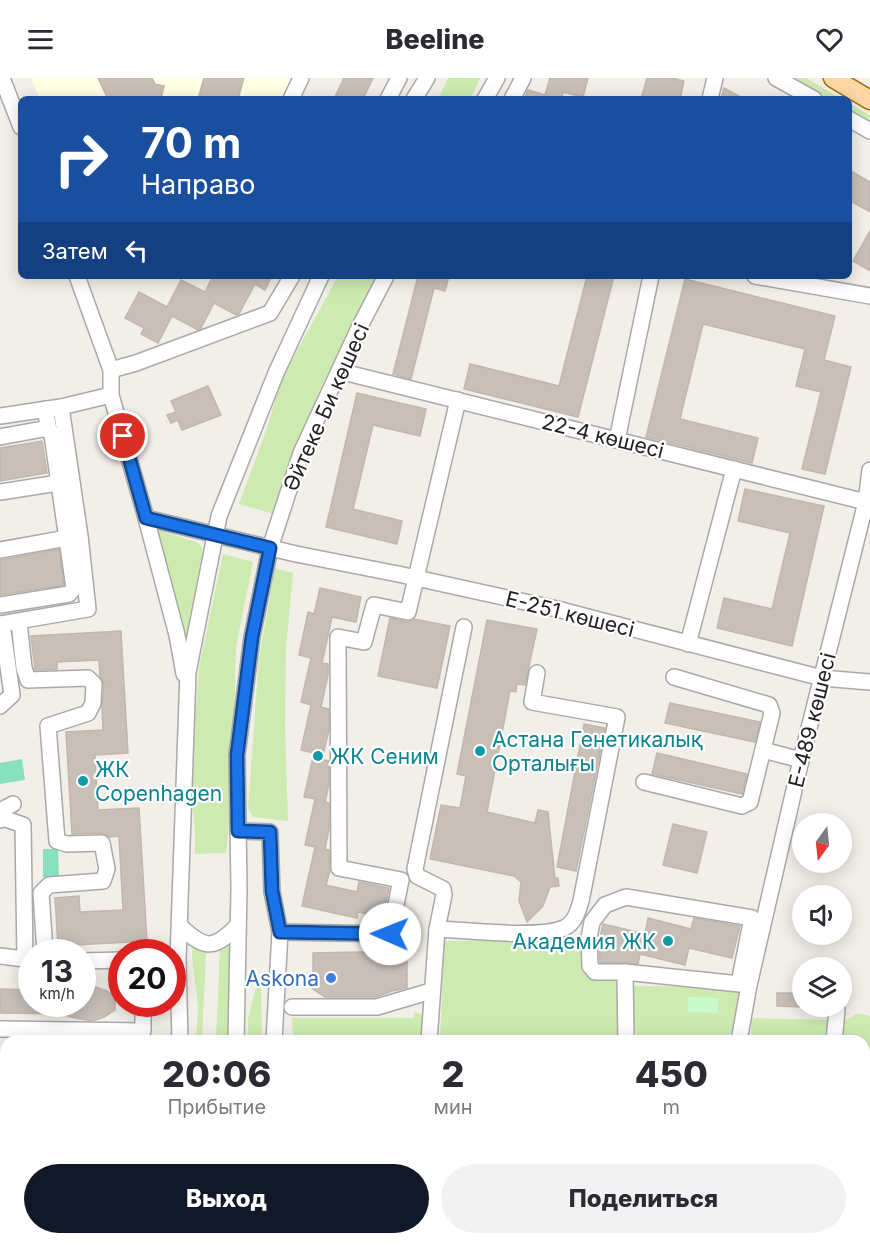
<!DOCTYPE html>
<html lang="ru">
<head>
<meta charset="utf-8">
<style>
  body { margin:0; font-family:Inter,sans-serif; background:#f2f2f3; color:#2b2b33; height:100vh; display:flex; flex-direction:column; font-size:22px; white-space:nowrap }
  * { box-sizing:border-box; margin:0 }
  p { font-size:20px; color:#7c7c81 }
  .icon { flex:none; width:33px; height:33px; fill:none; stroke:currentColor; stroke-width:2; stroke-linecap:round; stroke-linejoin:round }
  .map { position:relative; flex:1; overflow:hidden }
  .side { position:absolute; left:0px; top:957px; width:870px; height:210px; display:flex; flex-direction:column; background:#fff; border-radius:18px 18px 0 0; box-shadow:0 3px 15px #0003 }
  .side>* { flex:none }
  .hud { position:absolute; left:18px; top:18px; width:834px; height:183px; border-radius:9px; box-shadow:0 3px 15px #0003; background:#1a4fa0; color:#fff; overflow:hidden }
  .needle { width:39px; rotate:195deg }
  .controls { position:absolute; left:792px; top:735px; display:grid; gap:12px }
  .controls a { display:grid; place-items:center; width:60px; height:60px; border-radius:50%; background:#fff; box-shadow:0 3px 15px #0003; font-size:30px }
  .speed { position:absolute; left:18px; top:861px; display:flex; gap:12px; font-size:30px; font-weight:700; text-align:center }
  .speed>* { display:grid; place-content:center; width:78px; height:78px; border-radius:50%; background:#fff; box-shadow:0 3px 15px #0003; line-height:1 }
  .speed small { font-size:15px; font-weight:400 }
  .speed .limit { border:9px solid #d22; background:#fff; color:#111 }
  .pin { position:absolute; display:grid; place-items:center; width:51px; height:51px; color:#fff; margin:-26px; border:3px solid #fff; border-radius:50%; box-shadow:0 2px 6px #0007 }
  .me { position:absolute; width:66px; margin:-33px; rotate:271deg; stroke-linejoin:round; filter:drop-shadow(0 0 4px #0008) }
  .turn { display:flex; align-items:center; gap:21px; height:126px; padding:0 24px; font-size:27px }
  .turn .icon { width:78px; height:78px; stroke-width:2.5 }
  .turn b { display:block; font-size:42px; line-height:51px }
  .then { display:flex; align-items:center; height:57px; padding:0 24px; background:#0003; gap:12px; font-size:22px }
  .eta { display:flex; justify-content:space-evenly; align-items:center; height:102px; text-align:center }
  .eta b { font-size:36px; font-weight:800; line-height:42px }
  .primary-button { display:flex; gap:12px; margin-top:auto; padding:12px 24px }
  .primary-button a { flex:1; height:69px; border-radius:36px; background:#111827; color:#fff; font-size:24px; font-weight:800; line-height:69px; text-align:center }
  .primary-button a+a { background:#f2f2f3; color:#2b2b33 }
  header { display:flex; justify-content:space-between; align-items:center; height:78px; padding:0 24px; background:#fff; font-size:27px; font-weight:800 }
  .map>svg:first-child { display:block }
</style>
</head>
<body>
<header><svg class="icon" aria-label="menu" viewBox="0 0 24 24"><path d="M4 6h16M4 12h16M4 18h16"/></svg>Beeline<svg class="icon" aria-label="heart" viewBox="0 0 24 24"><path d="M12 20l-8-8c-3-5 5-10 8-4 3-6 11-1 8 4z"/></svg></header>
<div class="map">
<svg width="870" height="1167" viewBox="0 0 870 1167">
  <rect width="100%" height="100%" fill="#f2efe9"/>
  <polygon fill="#e0dfdf" points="0,1066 6,1067 6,1161 53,1161 53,1167 0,1167"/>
  <g fill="#ffffe5">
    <polygon points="31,0 292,0 282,21 40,21"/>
    <polygon points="285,1161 644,1161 643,1167 283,1167"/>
  </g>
  <g fill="#cdebb0">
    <polygon points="448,0 480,0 480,1 470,21 438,21"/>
    <polygon points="792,0 806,0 842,21 828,21"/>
    <polygon points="849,25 870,37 870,45 849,33"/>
    <polygon points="338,198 379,198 321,309 283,406 274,436 239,426 268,347 281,302"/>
    <polygon points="154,451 197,464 203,471 184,571"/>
    <polygon points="223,476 253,484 236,569 232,720 226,775 195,776 195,752 190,706 199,589"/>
    <polygon points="275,490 293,495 286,571 285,647 288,743 253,739 248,730 259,580"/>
    <polygon points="581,861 586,889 621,899 622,958 617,962 440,963 444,863"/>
    <polygon points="234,864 231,963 216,963 220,872"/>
    <polygon points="193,866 206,874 202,963 196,963 198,930 192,878"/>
    <polygon points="257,904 261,904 262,963 248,963 248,940"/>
    <path d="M631,908L741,909C739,922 741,945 731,955C720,967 662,963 643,963C628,951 632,926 631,908Z"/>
    <polygon points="414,934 425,937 423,963 293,963 292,940 413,940"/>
    <polygon points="858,935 870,938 870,977 864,974 864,963 844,963 840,955 844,943"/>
    <polygon points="751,940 830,942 829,963 757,962 751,954"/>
    <rect x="0" y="987" width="6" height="31"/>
  </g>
  <polygon fill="#c8facc" points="688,919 719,920 717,935 688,934"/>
  <g fill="#88e0be">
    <polygon points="22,681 25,702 0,706 0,685"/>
    <polygon points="43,771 58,771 59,799 43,799"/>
  </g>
  <polygon fill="#e2e2e2" points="566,1161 622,1161 621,1167 569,1167"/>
  <g fill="#c7bfb8" stroke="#c4b6ab" stroke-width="1.5">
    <polygon points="98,0 152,0 155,6 164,8 161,21 108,21"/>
    <polygon points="204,0 244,0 238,21 198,21"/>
    <polygon points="344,0 373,0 363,21 334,21"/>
    <polygon points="550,0 588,0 583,19 563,14 562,21 524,21 528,12 545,17"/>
    <polygon points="647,0 672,0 684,3 680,21 641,21"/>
    <polygon points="724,10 744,21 721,21"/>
    <polygon points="849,92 870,104 870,134 849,122"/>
    <polygon points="870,153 870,193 853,183"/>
    <polygon points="213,198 272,198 265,212 255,206 239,236 236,237 214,225 201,250 198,252 172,238 158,265 141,256 144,250 125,240 139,214 167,229 181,202 205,214"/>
    <polygon points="418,198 449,198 445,213 434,210 411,301 393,296"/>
    <polygon points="587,198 614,198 578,339 464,311 470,286 559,308"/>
    <polygon points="685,201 835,238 824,282 851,289 825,396 802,391 821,314 796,308 805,271 703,246 680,341 758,360 752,385 646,359"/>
    <polygon points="208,308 221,337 182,352 178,342 171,345 167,337 176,334 171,323"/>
    <polygon points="357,315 426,331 420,358 373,347 353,431 402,443 397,466 326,449"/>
    <polygon points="42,363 47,395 0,403 0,370"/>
    <polygon points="745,411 824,428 792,568 717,550 724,520 772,531 790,455 738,443"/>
    <polygon points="59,471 64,507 0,517 0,482"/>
    <polygon points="320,510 361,519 356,544 332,539 322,585 328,586 328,597 321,629 329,631 329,652 322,681 329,683 329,707 325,724 329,725 329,751 325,771 329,772 330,792 326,807 357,814 359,804 389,810 383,839 358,834 357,840 302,828 315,769 305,767 315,721 304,719 314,675 301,672 311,627 301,624 311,580 299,577 308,534 314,536"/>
    <polygon points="390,540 407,544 414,541 450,548 437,610 378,598"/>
    <polygon points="487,542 537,551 525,607 517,606 516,614 510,613 487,734 535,745 538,732 548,734 555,800 558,800 559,808 550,809 543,828 527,844 519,823 521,804 514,798 430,781 441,727 460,730 466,698 457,696"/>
    <polygon points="121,553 128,675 95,677 98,732 139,730 147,863 58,868 55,820 79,818 80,834 123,832 119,758 109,759 102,755 72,756 66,654 103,652 102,629 104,607 100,598 99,582 57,584 57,591 35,592 31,558"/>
    <polygon points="670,625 760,644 755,664 665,645"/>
    <polygon points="584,646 605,650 576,793 557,789"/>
    <polygon points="657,675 747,696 742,716 652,696"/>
    <polygon points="673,746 707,754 697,795 663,787"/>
    <polygon points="648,840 691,851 694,840 740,848 732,880 689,870 685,887 640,876 638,886 600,884 599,863 603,846 645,856"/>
    <polygon points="407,873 407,910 392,913 376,919 325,919 313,911 313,875"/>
    <polygon points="82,907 96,909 107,913 115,920 115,932 104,939 92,943 75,940 61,936 0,935 0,911 32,912 32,926 82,926"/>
    <polygon points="777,915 802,915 802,929 777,928"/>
    <polygon points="0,1148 6,1157 6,1161 9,1161 12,1167 0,1167"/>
  </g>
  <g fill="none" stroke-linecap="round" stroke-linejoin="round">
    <defs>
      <g id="minor">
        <polyline points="2,0 21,49"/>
        <polyline points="776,0 814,21"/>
        <polyline points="291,21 301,0"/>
        <polyline points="388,21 399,0"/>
        <polyline points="414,21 427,0"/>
        <polyline points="485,21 497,0"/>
        <polyline points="512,21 523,0"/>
        <polyline points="710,21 715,0"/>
        <polyline points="849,41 870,53"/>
        <polyline points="77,198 111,292 111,317 146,440 177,557 184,596"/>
        <polyline points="755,198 870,218"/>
        <polyline points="111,292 136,285 270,235 292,198"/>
        <polyline points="339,293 866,424"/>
        <polyline points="0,338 61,329 111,317"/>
        <polyline points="0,359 43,351 49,352"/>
        <polyline points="617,362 651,198"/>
        <polyline points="0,414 58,405"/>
        <polyline points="146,440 296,476 398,496 557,531 822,600 870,604"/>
        <polyline points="0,472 67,460"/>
        <polyline points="0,527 69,516 74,510 52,357 49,352 45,331"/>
        <polyline points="19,544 24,590 28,602 88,600 94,606 93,625 88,635 48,648 57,763 67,766 102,765 107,791 103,803 49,807 41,815 45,874"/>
        <polyline points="0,546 88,531 80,458 61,329"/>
        <polyline points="688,566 734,391"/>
        <polyline points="0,628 12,617 2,546"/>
        <polyline points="763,672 801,682"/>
        <polyline points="644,704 742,728 750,724 772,635 769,627 674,599"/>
        <polyline points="0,733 13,726"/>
        <polyline points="0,742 3,740 23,747 25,882"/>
        <polyline points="238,753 270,754 272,814 280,854 390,856 401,802 339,790 338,559 364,564 374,527 408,534 458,322"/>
        <path d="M180,848C205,872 214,872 238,847"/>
        <polyline points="437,851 444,817 443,811 417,798 415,791 464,549"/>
        <polyline points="0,878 32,882"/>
        <polyline points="82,883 122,882"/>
        <polyline points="625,894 595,894 590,888 589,860 592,844 605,827 626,819 752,840 739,905"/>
        <polyline points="292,929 377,929 431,913"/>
        <polyline points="0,951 143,953 143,926"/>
        <polyline points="180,963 178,881 188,594 219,438 276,295 321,198"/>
        <polyline points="236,963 239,811 237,677 252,559 270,470 301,375 359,250 386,198"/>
        <polyline points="274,963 280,854"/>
        <path d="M429,963L437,851C466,852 539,861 564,850C575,845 578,833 581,823L617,639L532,624L537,595"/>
        <polyline points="626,963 625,894 749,907"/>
        <polyline points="739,963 749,907 801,682 866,424 870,392"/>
        <polyline points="834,963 837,932"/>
        <polyline points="864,982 870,985"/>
        <polyline points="864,1041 870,1042"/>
        <polyline points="0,1092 6,1093"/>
        <polyline points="69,1161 69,1167"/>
        <polyline points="799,1161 823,1167"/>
        <polyline points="168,1167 168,1161"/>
        <polyline points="421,1167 431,1161"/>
        <polyline points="559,1167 560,1161"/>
        <polyline points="628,1167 628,1161"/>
        <polyline points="660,1167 662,1161"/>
        <polyline points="730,1167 730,1161"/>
      </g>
      <g id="major">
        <polyline points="833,0 870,22"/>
        <polyline points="864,995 870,995"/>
        <polyline points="864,1021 870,1021"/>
        <polyline points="0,1030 6,1030"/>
        <polyline points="0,1053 6,1053"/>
      </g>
    </defs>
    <use href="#minor" stroke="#a9a9a9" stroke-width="18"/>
    <use href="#major" stroke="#a06b00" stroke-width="21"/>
    <use href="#minor" stroke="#fff" stroke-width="15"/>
    <use href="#major" stroke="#fcd6a4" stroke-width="18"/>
  </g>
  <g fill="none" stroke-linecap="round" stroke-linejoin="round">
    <defs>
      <polyline id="route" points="123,358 146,440 270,470 252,559 237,677 238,753 270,754 272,813 280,854 390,856"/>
    </defs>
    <use href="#route" stroke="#114b97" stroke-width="15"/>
    <use href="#route" stroke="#1a73e8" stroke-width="10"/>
  </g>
  <g fill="#0f9aa8" stroke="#fff" stroke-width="2">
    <circle cx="480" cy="673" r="6"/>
    <circle cx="318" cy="678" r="6"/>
    <circle cx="83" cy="703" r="6"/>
    <circle cx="668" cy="863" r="6"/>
  </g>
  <circle fill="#3f7fe0" stroke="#fff" stroke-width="2" cx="331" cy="900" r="6"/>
  <g text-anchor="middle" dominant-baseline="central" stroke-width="4.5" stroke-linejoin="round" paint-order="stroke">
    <g font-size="21" fill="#222" stroke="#fff">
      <text transform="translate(326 329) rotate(-66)">Әйтеке Би көшесі</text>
      <text transform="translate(603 358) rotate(14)">22-4 көшесі</text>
      <text transform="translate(570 536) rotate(14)">Е-251 көшесі</text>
      <text transform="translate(812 642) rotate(-76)">Е-489 көшесі</text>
    </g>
    <g font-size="21" fill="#0d838f" stroke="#fff" text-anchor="start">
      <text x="492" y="661">Астана Генетикалық<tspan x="492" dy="24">Орталығы</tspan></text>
      <text x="330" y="678">ЖК Сеним</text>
      <text x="95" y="691">ЖК<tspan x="95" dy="24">Copenhagen</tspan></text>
      <text x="656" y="863" text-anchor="end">Академия ЖК</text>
    </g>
    <g font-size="21" fill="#366cbe" stroke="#fff" text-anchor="end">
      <text x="319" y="900">Askona</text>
    </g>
  </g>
</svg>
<div class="controls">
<a><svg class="needle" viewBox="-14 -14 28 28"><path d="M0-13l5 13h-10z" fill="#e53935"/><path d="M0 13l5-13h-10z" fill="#7c7c81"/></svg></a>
<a><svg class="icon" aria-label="sound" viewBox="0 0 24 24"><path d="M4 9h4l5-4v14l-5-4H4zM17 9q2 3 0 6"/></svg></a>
<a><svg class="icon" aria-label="layers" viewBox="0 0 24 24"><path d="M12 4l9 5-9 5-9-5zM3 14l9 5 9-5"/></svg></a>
</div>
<div class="speed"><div>13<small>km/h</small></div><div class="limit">20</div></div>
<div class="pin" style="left:123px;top:358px;background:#d93025"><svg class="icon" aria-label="arrive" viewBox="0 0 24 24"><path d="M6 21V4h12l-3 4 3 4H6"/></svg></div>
<svg class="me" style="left:390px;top:856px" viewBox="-20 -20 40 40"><circle r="19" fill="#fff"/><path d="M0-13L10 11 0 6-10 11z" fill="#1a73e8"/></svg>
<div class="hud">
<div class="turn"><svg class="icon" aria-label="right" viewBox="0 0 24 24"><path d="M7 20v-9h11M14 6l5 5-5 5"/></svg><div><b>70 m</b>Направо</div></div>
<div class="then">Затем<svg class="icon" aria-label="left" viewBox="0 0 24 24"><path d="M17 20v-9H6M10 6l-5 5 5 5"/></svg></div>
</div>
<section class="side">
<div class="eta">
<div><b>20:06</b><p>Прибытие</p></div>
<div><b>2</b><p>мин</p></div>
<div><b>450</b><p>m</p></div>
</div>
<div class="primary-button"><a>Выход</a><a>Поделиться</a></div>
</section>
</div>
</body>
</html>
